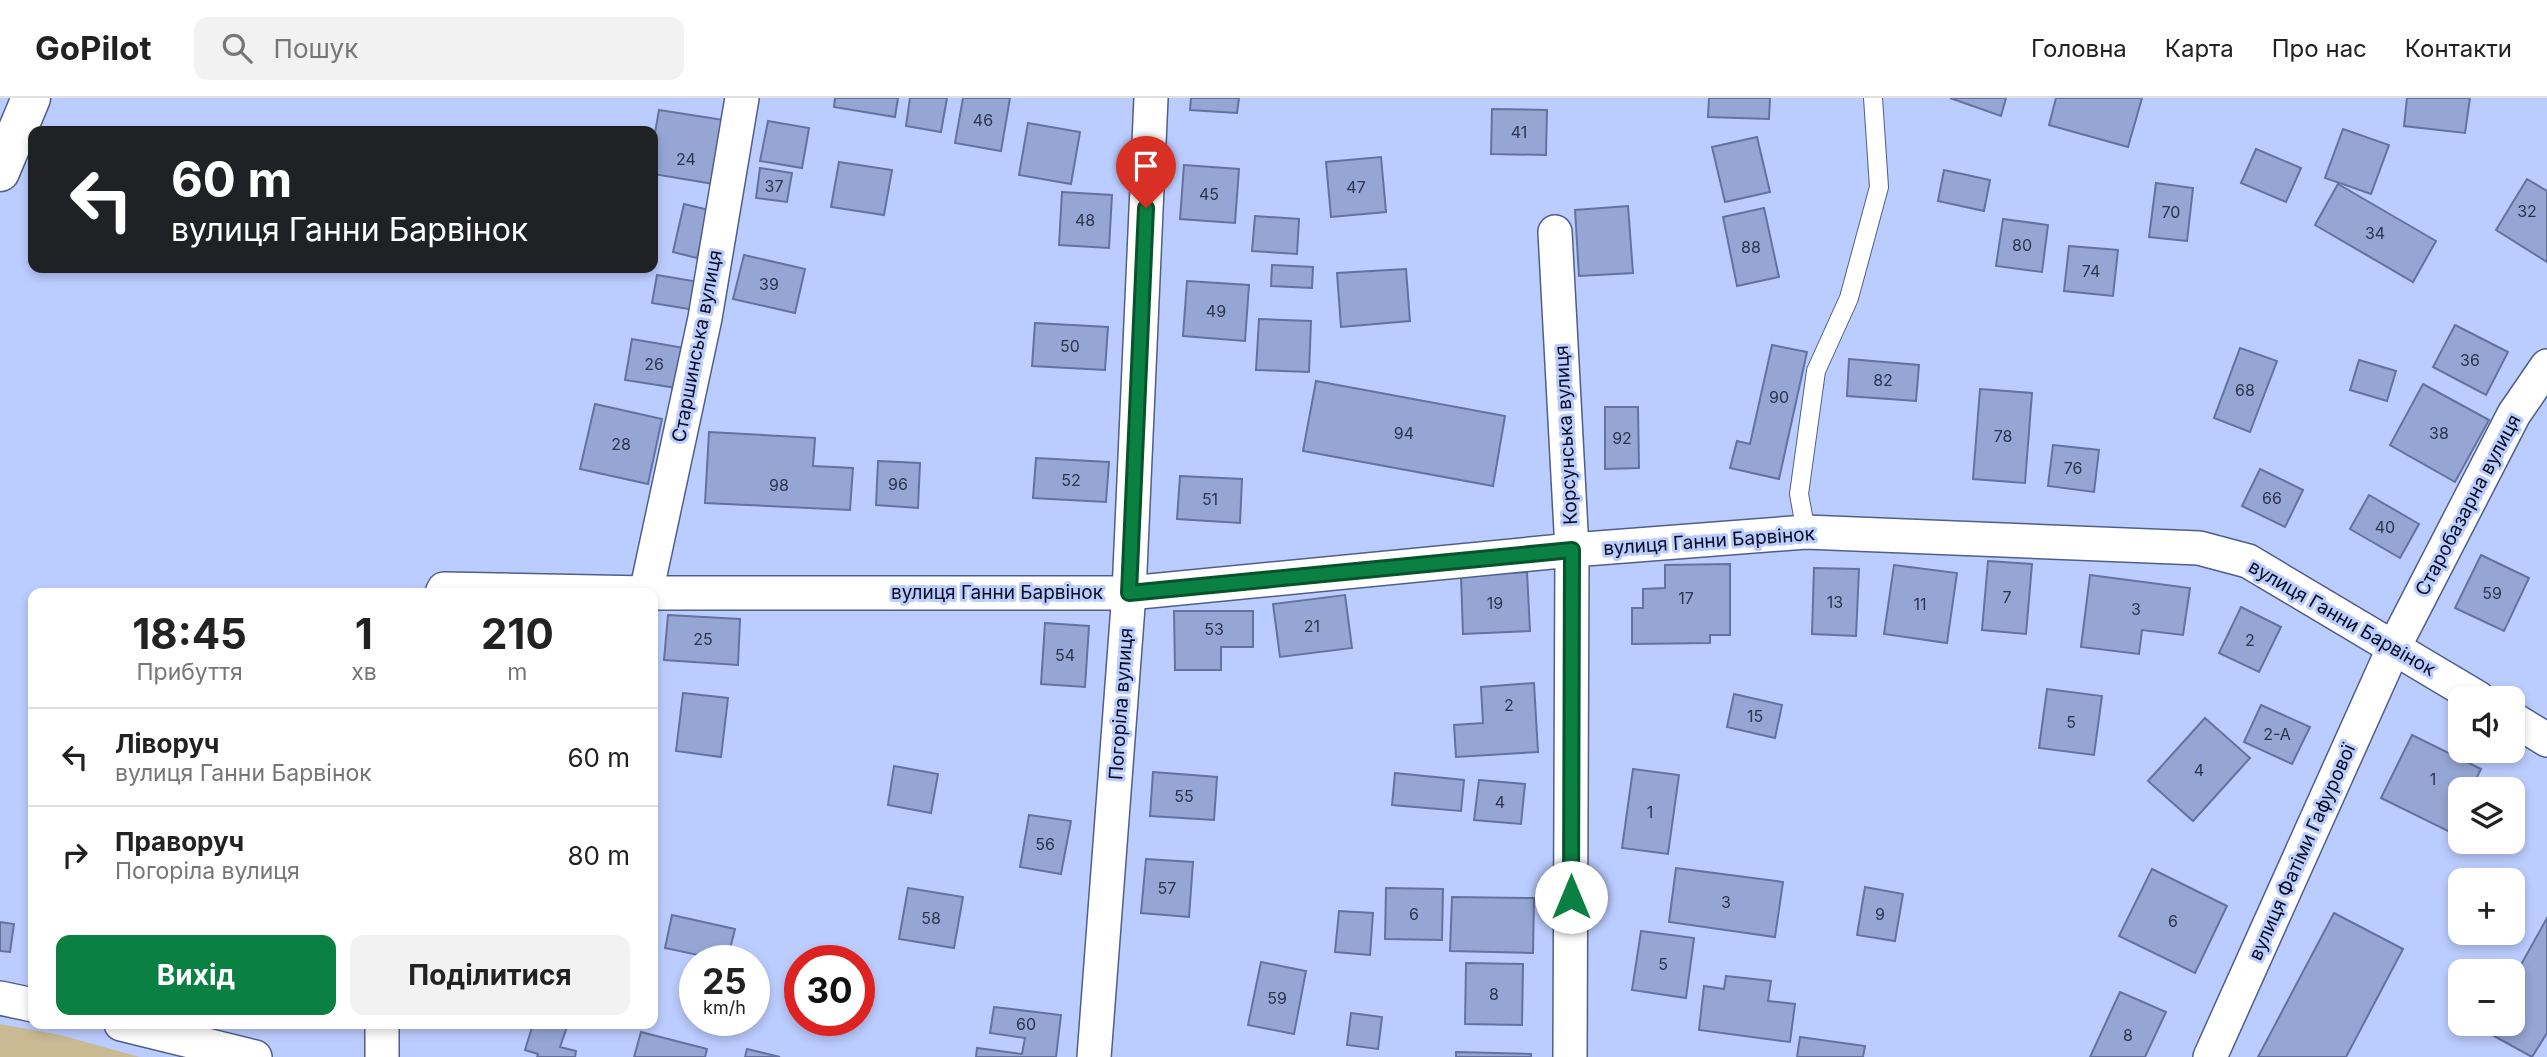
<!DOCTYPE html>
<html lang="uk">
<head>
<meta charset="utf-8">
<style>
  body { margin:0; font-family:Inter,sans-serif; background:#f2f2f2; color:#222; height:100vh; display:flex; flex-direction:column; font-size:26px; white-space:nowrap }
  * { box-sizing:border-box; margin:0 }
  p { font-size:23px; color:#767676 }
  .icon { flex:none; width:38px; height:38px; fill:none; stroke:currentColor; stroke-width:2; stroke-linecap:round; stroke-linejoin:round }
  .map { position:relative; flex:1; overflow:hidden }
  .side { position:absolute; left:28px; top:490px; width:630px; height:441px; display:flex; flex-direction:column; background:#fff; border-radius:14px; box-shadow:0 4px 10px #0003 }
  .side>* { flex:none }
  .top-card { position:absolute; left:28px; top:28px; width:630px; height:147px; border-radius:14px; box-shadow:0 4px 10px #0003; background:#202124; color:#fff; overflow:hidden }
  .fabs { position:absolute; left:2448px; top:588px; display:grid; gap:14px }
  .fabs a { display:grid; place-items:center; width:77px; height:77px; border-radius:14px; background:#fff; box-shadow:0 4px 10px #0003; font-size:35px }
  .speed { position:absolute; left:679px; top:847px; display:flex; gap:14px; font-size:35px; font-weight:700; text-align:center }
  .speed>* { display:grid; place-content:center; width:91px; height:91px; border-radius:50%; background:#fff; box-shadow:0 4px 10px #0003; line-height:1 }
  .speed small { font-size:18px; font-weight:400 }
  .speed .limit { border:10px solid #d22; background:#fff; color:#111 }
  .pin { position:absolute; display:grid; place-items:center; width:60px; height:60px; color:#fff; margin:-72px -30px; border-radius:50% 50% 50% 0; rotate:-45deg; box-shadow:0 0 7px #0007 }
  .pin .icon { rotate:45deg }
  .me { position:absolute; width:77px; margin:-38px; rotate:0deg; stroke-linejoin:round; filter:drop-shadow(0 0 5px #0008) }
  .turn { display:flex; align-items:center; gap:24px; height:147px; padding:0 28px; font-size:32px }
  .turn .icon { width:91px; height:91px; stroke-width:2.5 }
  .turn b { display:block; font-size:49px; line-height:60px }
  .eta { display:flex; justify-content:space-evenly; align-items:center; height:119px; text-align:center }
  .eta b { font-size:42px; font-weight:700; line-height:49px }
  .primary-button { display:flex; gap:14px; margin-top:auto; padding:14px 28px }
  .primary-button a { flex:1; height:80px; border-radius:14px; background:#0b8043; color:#fff; font-size:28px; font-weight:700; line-height:80px; text-align:center }
  .primary-button a+a { background:#f2f2f2; color:#222 }
  ul { padding:0; list-style:none }
  li { display:flex; align-items:center; gap:21px; height:98px; padding:0 28px; border-top:2px solid #e0e0e0 }
  li div { flex:1 }
  li b { display:block; font-size:26px }
  li em { font-style:normal }
  header { display:flex; align-items:center; gap:42px; box-sizing:border-box; height:98px; padding:0 35px; background:#fff; border-bottom:2px solid #e0e0e0 }
  header strong { font-size:33px }
  nav { display:flex; gap:38px; margin-inline-start:auto; font-size:24px }
  .search { width:490px; height:63px; background:#f2f2f2; display:flex; align-items:center; gap:18px; box-sizing:border-box; padding:0 24px; border-radius:14px; color:#767676; font-size:26px }
  .map>svg:first-child { display:block }
</style>
</head>
<body>
<header>
<strong>GoPilot</strong>
<div class="search"><svg class="icon" aria-label="search" viewBox="0 0 24 24"><circle cx="10" cy="10" r="6"/><path d="M15 15l6 6"/></svg>Пошук</div>
<nav><a>Головна</a><a>Карта</a><a>Про нас</a><a>Контакти</a></nav>
</header>
<div class="map">
<svg width="2547" height="959" viewBox="0 0 2547 959">
  <rect width="100%" height="100%" fill="#bbccfe"/>
  <polygon fill="#c9ba93" points="0,926 60,937 140,959 0,959"/>
  <g fill="#95a6d5" stroke="#63729f" stroke-width="2">
    <polygon points="835,0 898,0 895,19 834,9"/>
    <polygon points="910,0 947,0 941,34 906,28"/>
    <polygon points="963,0 1010,0 1001,53 955,45"/>
    <polygon points="1191,0 1239,0 1237,15 1190,12"/>
    <polygon points="1709,0 1770,0 1769,21 1708,19"/>
    <polygon points="1950,0 2006,0 2001,18"/>
    <polygon points="2056,0 2142,0 2128,49 2049,27"/>
    <polygon points="2407,0 2470,0 2465,35 2404,28"/>
    <polygon points="1492,11 1547,12 1546,57 1491,56"/>
    <polygon points="659,12 724,22 714,86 653,76 653,46"/>
    <polygon points="768,23 809,30 802,70 760,63"/>
    <polygon points="1028,25 1080,34 1071,86 1019,77"/>
    <polygon points="2343,31 2389,47 2371,96 2325,80"/>
    <polygon points="1757,39 1770,94 1725,104 1712,49"/>
    <polygon points="2256,51 2301,70 2286,104 2241,85"/>
    <polygon points="1381,59 1386,114 1331,119 1326,64"/>
    <polygon points="839,64 892,72 884,117 831,109"/>
    <polygon points="1184,67 1239,71 1235,125 1180,121"/>
    <polygon points="760,70 792,75 787,104 756,100"/>
    <polygon points="1944,72 1990,82 1984,113 1938,103"/>
    <polygon points="2527,81 2547,93 2547,164 2496,132"/>
    <polygon points="2156,85 2193,90 2187,143 2149,139"/>
    <polygon points="2338,86 2436,143 2413,184 2315,127"/>
    <polygon points="1062,94 1112,97 1109,150 1059,147"/>
    <polygon points="684,106 709,112 697,160 673,154"/>
    <polygon points="1628,108 1633,175 1579,178 1575,112"/>
    <polygon points="1764,110 1779,179 1737,188 1723,119"/>
    <polygon points="1255,118 1299,121 1297,156 1252,153"/>
    <polygon points="2003,121 2048,127 2042,174 1996,168"/>
    <polygon points="2069,148 2118,152 2113,198 2064,193"/>
    <polygon points="744,157 805,171 795,215 733,201"/>
    <polygon points="1272,167 1313,169 1312,190 1271,188"/>
    <polygon points="1406,171 1410,223 1341,229 1337,175"/>
    <polygon points="657,177 699,184 695,212 652,205"/>
    <polygon points="1187,183 1249,187 1245,243 1183,238"/>
    <polygon points="1259,221 1311,223 1309,274 1256,272"/>
    <polygon points="1035,225 1108,229 1105,272 1032,268"/>
    <polygon points="2455,227 2508,254 2486,297 2433,269"/>
    <polygon points="632,241 684,250 677,290 625,282"/>
    <polygon points="1772,247 1807,254 1779,381 1730,370 1737,343 1750,346"/>
    <polygon points="2240,250 2277,263 2250,334 2214,320"/>
    <polygon points="1849,261 1919,267 1916,303 1847,298"/>
    <polygon points="2359,262 2396,273 2387,303 2350,292"/>
    <polygon points="1316,283 1505,318 1493,388 1303,353"/>
    <polygon points="2423,286 2489,322 2455,384 2390,347"/>
    <polygon points="1980,291 2032,295 2025,385 1973,381"/>
    <polygon points="595,306 662,321 648,386 580,371"/>
    <polygon points="1605,309 1638,309 1639,370 1605,371"/>
    <polygon points="709,334 815,340 813,368 853,370 850,412 705,405"/>
    <polygon points="2053,347 2099,352 2094,394 2048,388"/>
    <polygon points="1036,360 1109,364 1106,404 1033,400"/>
    <polygon points="878,363 920,365 918,410 876,407"/>
    <polygon points="2260,371 2303,392 2285,429 2242,408"/>
    <polygon points="1180,378 1242,381 1240,425 1177,421"/>
    <polygon points="2369,397 2419,426 2400,460 2350,431"/>
    <polygon points="2481,457 2529,480 2504,533 2455,510"/>
    <polygon points="1988,463 2032,466 2026,536 1982,532"/>
    <polygon points="1730,466 1730,537 1710,537 1710,545 1632,546 1632,510 1643,510 1643,491 1665,490 1665,467"/>
    <polygon points="1894,467 1957,475 1947,545 1884,536"/>
    <polygon points="1814,470 1859,471 1856,538 1812,536"/>
    <polygon points="1527,474 1530,533 1463,536 1461,478"/>
    <polygon points="2090,477 2190,490 2183,537 2142,532 2139,556 2081,549"/>
    <polygon points="1345,497 1352,550 1280,559 1273,506"/>
    <polygon points="2241,509 2281,529 2259,574 2219,555"/>
    <polygon points="1174,513 1253,513 1253,549 1221,549 1221,572 1175,572"/>
    <polygon points="668,517 740,521 738,567 664,562"/>
    <polygon points="1045,525 1089,528 1085,589 1041,586"/>
    <polygon points="1534,585 1538,654 1456,659 1454,627 1483,625 1481,589"/>
    <polygon points="2047,591 2102,598 2094,657 2039,650"/>
    <polygon points="683,595 728,600 721,659 676,653"/>
    <polygon points="1734,596 1782,607 1775,640 1727,629"/>
    <polygon points="2261,607 2310,629 2292,666 2244,644"/>
    <polygon points="2205,620 2250,660 2193,723 2148,683"/>
    <polygon points="2412,637 2481,671 2471,691 2460,691 2460,712 2450,734 2381,700"/>
    <polygon points="894,668 938,676 931,715 888,707"/>
    <polygon points="1633,671 1679,677 1668,756 1622,750"/>
    <polygon points="1153,674 1217,679 1214,722 1150,718"/>
    <polygon points="1395,675 1464,682 1461,713 1392,707"/>
    <polygon points="1479,682 1525,686 1521,726 1474,722"/>
    <polygon points="1029,717 1071,723 1061,776 1020,769"/>
    <polygon points="1146,761 1193,764 1189,819 1141,815"/>
    <polygon points="1676,770 1783,784 1775,839 1669,824"/>
    <polygon points="2152,771 2227,808 2195,875 2119,838"/>
    <polygon points="1865,789 1903,796 1895,843 1857,837"/>
    <polygon points="908,790 963,799 954,850 899,841"/>
    <polygon points="1386,790 1443,791 1442,842 1385,841"/>
    <polygon points="1452,799 1534,800 1533,855 1450,853"/>
    <polygon points="1339,813 1373,815 1370,857 1335,854"/>
    <polygon points="2334,815 2403,851 2346,959 2258,959"/>
    <polygon points="672,817 735,831 727,863 665,850"/>
    <polygon points="2547,820 2547,935 2532,959 2485,933 2488,926 2513,926 2513,881"/>
    <polygon points="0,824 14,826 10,854 0,853"/>
    <polygon points="1641,833 1694,840 1686,900 1632,892"/>
    <polygon points="1261,864 1306,873 1294,936 1248,927"/>
    <polygon points="1466,865 1523,866 1522,927 1465,926"/>
    <polygon points="1726,878 1771,883 1768,903 1795,906 1790,944 1699,932 1704,888 1724,891"/>
    <polygon points="2120,894 2166,914 2145,959 2090,959"/>
    <polygon points="994,909 1061,917 1056,959 976,959 977,950 1022,956 1025,940 990,935"/>
    <polygon points="1351,915 1382,919 1378,951 1347,947"/>
    <polygon points="533,926 568,926 560,949 576,953 575,959 537,959 538,956 525,952"/>
    <polygon points="641,934 707,951 705,959 634,959"/>
    <polygon points="1800,939 1865,948 1863,959 1797,959"/>
    <polygon points="747,951 780,959 745,959"/>
    <polygon points="1456,954 1531,956 1531,959 1456,959"/>
  </g>
  <g fill="none" stroke-linecap="round" stroke-linejoin="round">
    <defs>
      <polyline id="service" points="1806,434 1799,396 1816,273 1849,200 1879,89 1873,0"/>
      <g id="minor">
        <polyline points="1555,134 1572,452 1570,959"/>
        <polyline points="442,495 444,491 646,495 1129,495 1572,452 1806,434 2199,450 2248,463 2478,600"/>
        <polyline points="646,495 705,220 742,0"/>
        <polyline points="2513,621 2547,642"/>
        <polyline points="0,900 33,907"/>
        <polyline points="121,926 255,959"/>
        <polyline points="382,959 382,926"/>
        <polyline points="1094,959 1129,495 1151,0"/>
        <polyline points="2210,959 2394,549 2514,316 2547,268"/>
      </g>
      <polyline id="secondary" points="0,74 31,0"/>
    </defs>
    <use href="#service" stroke="#505e8a" stroke-width="20"/>
    <use href="#minor" stroke="#505e8a" stroke-width="36"/>
    <use href="#secondary" stroke="#505e8a" stroke-width="41"/>
    <use href="#service" stroke="#fff" stroke-width="18"/>
    <use href="#minor" stroke="#fff" stroke-width="33"/>
    <use href="#secondary" stroke="#fff" stroke-width="38"/>
  </g>
  <g fill="none" stroke-linecap="round" stroke-linejoin="round">
    <defs>
      <polyline id="route" points="1146,110 1129,495 1572,452 1571,799"/>
    </defs>
    <use href="#route" stroke="#07532c" stroke-width="18"/>
    <use href="#route" stroke="#0b8043" stroke-width="12"/>
  </g>
  <g text-anchor="middle" dominant-baseline="central" stroke-width="6" stroke-linejoin="round" paint-order="stroke">
    <g font-size="16" fill="#2c344c">
      <text x="983" y="22">46</text>
      <text x="1519" y="34">41</text>
      <text x="686" y="61">24</text>
      <text x="774" y="88">37</text>
      <text x="1356" y="89">47</text>
      <text x="1209" y="96">45</text>
      <text x="2527" y="113">32</text>
      <text x="2171" y="114">70</text>
      <text x="1085" y="122">48</text>
      <text x="2375" y="135">34</text>
      <text x="2022" y="147">80</text>
      <text x="1751" y="149">88</text>
      <text x="2091" y="173">74</text>
      <text x="769" y="186">39</text>
      <text x="1216" y="213">49</text>
      <text x="1070" y="248">50</text>
      <text x="2470" y="262">36</text>
      <text x="654" y="266">26</text>
      <text x="1883" y="282">82</text>
      <text x="2245" y="292">68</text>
      <text x="1779" y="299">90</text>
      <text x="1404" y="335">94</text>
      <text x="2439" y="335">38</text>
      <text x="2003" y="338">78</text>
      <text x="1622" y="340">92</text>
      <text x="621" y="346">28</text>
      <text x="2073" y="370">76</text>
      <text x="1071" y="382">52</text>
      <text x="898" y="386">96</text>
      <text x="779" y="387">98</text>
      <text x="2272" y="400">66</text>
      <text x="1210" y="401">51</text>
      <text x="2385" y="429">40</text>
      <text x="2492" y="495">59</text>
      <text x="2007" y="499">7</text>
      <text x="1686" y="500">17</text>
      <text x="1835" y="504">13</text>
      <text x="1495" y="505">19</text>
      <text x="1920" y="506">11</text>
      <text x="2136" y="511">3</text>
      <text x="1312" y="528">21</text>
      <text x="1214" y="531">53</text>
      <text x="703" y="541">25</text>
      <text x="2250" y="542">2</text>
      <text x="1065" y="557">54</text>
      <text x="1509" y="607">2</text>
      <text x="1755" y="618">15</text>
      <text x="2071" y="624">5</text>
      <text x="2277" y="636">2-А</text>
      <text x="2199" y="672">4</text>
      <text x="2433" y="681">1</text>
      <text x="1184" y="698">55</text>
      <text x="1500" y="704">4</text>
      <text x="1650" y="714">1</text>
      <text x="1045" y="746">56</text>
      <text x="1167" y="790">57</text>
      <text x="1726" y="804">3</text>
      <text x="1414" y="816">6</text>
      <text x="1880" y="816">9</text>
      <text x="931" y="820">58</text>
      <text x="2173" y="823">6</text>
      <text x="1663" y="866">5</text>
      <text x="1494" y="896">8</text>
      <text x="1277" y="900">59</text>
      <text x="1026" y="926">60</text>
      <text x="2128" y="937">8</text>
    </g>
    <g font-size="19" fill="#090e1f" stroke="#bbccfe">
      <text transform="translate(697 248) rotate(-79)">Старшинська вулиця</text>
      <text transform="translate(1566 337) rotate(-93)">Корсунська вулиця</text>
      <text transform="translate(2468 407) rotate(-62)">Старобазарна вулиця</text>
      <text transform="translate(1709 443) rotate(-4)">вулиця Ганни Барвінок</text>
      <text x="997" y="494">вулиця Ганни Барвінок</text>
      <text transform="translate(2342 520) rotate(30)">вулиця Ганни Барвінок</text>
      <text transform="translate(1121 606) rotate(-86)">Погоріла вулиця</text>
      <text transform="translate(2302 754) rotate(-66)">вулиця Фатіми Гафурової</text>
    </g>
  </g>
</svg>
<div class="fabs">
<a><svg class="icon" aria-label="sound" viewBox="0 0 24 24"><path d="M4 9h4l5-4v14l-5-4H4zM17 9q2 3 0 6"/></svg></a>
<a><svg class="icon" aria-label="layers" viewBox="0 0 24 24"><path d="M12 4l9 5-9 5-9-5zM3 14l9 5 9-5"/></svg></a>
<a>+</a>
<a>−</a>
</div>
<div class="speed"><div>25<small>km/h</small></div><div class="limit">30</div></div>
<div class="pin" style="left:1146px;top:110px;background:#d93025"><svg class="icon" aria-label="arrive" viewBox="0 0 24 24"><path d="M6 21V4h12l-3 4 3 4H6"/></svg></div>
<svg class="me" style="left:1571px;top:799px" viewBox="-20 -20 40 40"><circle r="19" fill="#fff"/><path d="M0-13L10 11 0 6-10 11z" fill="#0b8043"/></svg>
<div class="top-card">
<div class="turn"><svg class="icon" aria-label="left" viewBox="0 0 24 24"><path d="M17 20v-9H6M10 6l-5 5 5 5"/></svg><div><b>60 m</b>вулиця Ганни Барвінок</div></div>
</div>
<section class="side">
<div class="eta">
<div><b>18:45</b><p>Прибуття</p></div>
<div><b>1</b><p>хв</p></div>
<div><b>210</b><p>m</p></div>
</div>
<ul>
<li><svg class="icon" aria-label="left" viewBox="0 0 24 24"><path d="M17 20v-9H6M10 6l-5 5 5 5"/></svg><div><b>Ліворуч</b><p>вулиця Ганни Барвінок</p></div><em>60 m</em></li>
<li><svg class="icon" aria-label="right" viewBox="0 0 24 24"><path d="M7 20v-9h11M14 6l5 5-5 5"/></svg><div><b>Праворуч</b><p>Погоріла вулиця</p></div><em>80 m</em></li>
</ul>
<div class="primary-button"><a>Вихід</a><a>Поділитися</a></div>
</section>
</div>
</body>
</html>
